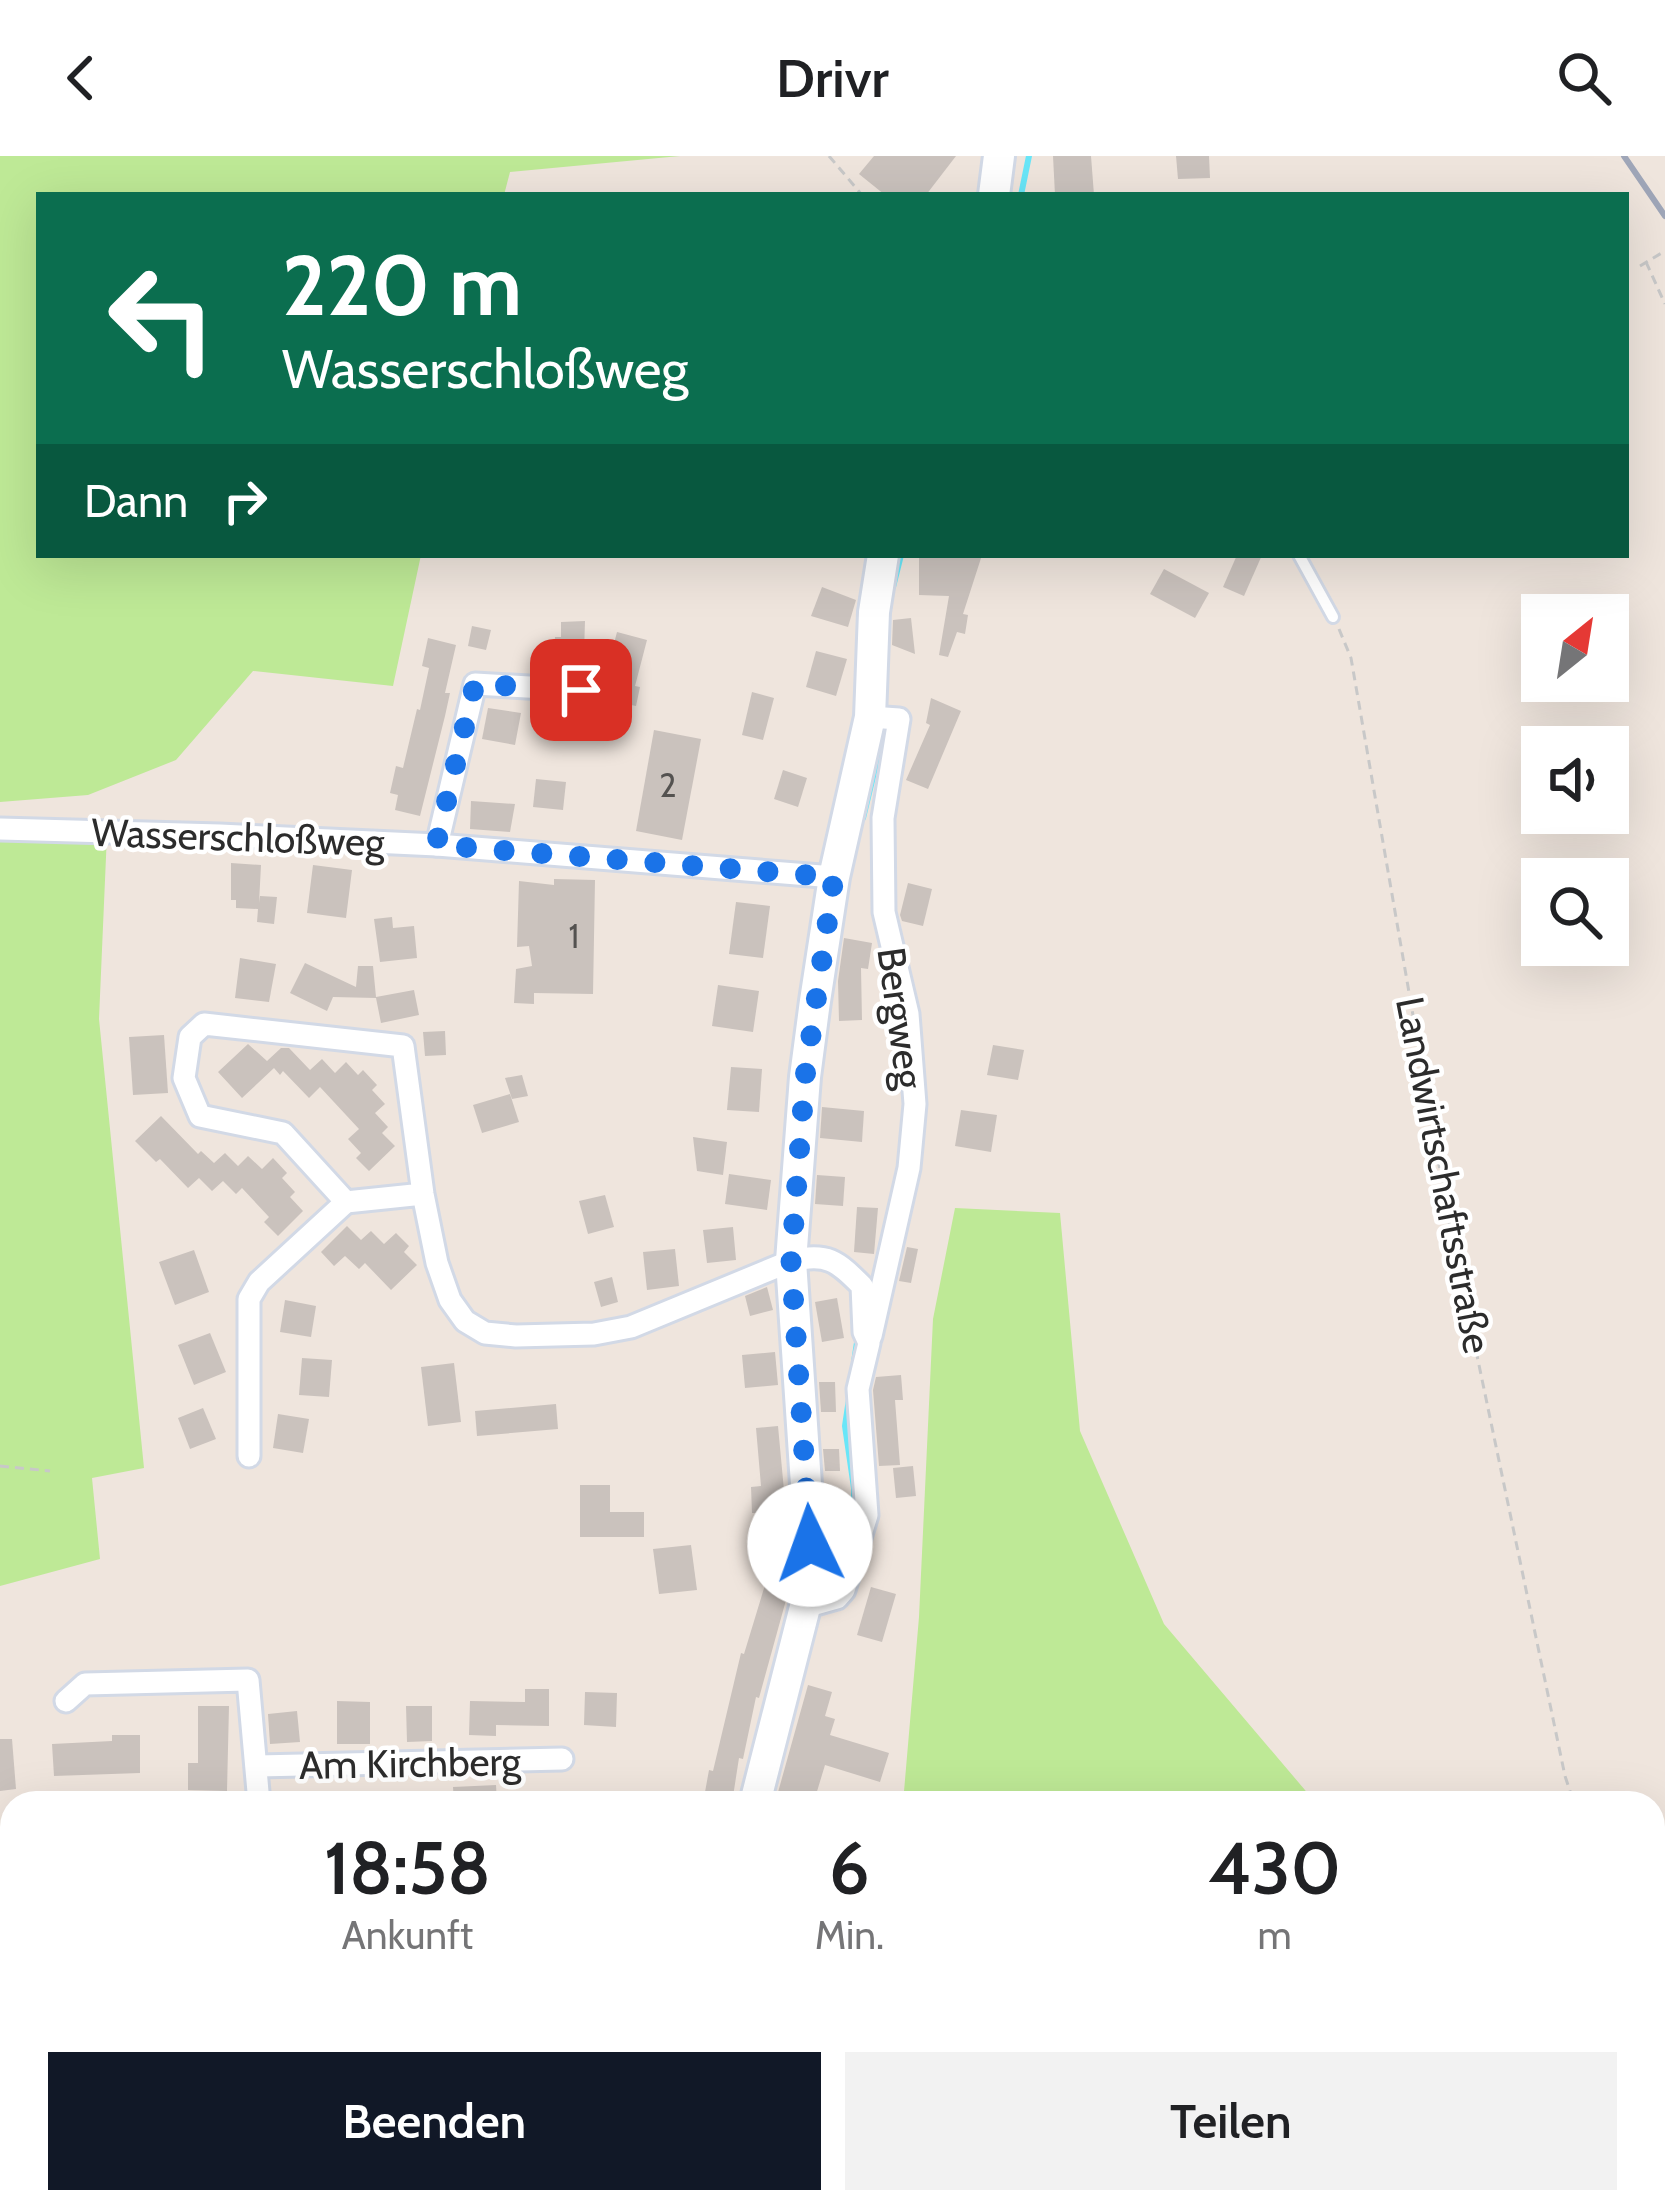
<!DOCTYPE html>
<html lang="de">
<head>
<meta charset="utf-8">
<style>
  body { margin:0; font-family:Cabin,sans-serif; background:#f2f2f2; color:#202124; height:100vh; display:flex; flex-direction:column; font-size:45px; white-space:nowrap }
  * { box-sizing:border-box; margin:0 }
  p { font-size:39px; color:#757577 }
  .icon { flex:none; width:66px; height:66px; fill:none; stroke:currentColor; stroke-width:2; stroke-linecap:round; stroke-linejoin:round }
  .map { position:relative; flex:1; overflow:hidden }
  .side { position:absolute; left:0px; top:1635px; width:1665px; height:423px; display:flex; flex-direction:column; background:#fff; border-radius:36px 36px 0 0; box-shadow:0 12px 48px #0002 }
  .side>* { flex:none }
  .hud { position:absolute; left:36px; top:36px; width:1593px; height:366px; border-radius:0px; box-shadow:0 12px 48px #0002; background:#0b6e4f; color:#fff; overflow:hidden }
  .needle { width:78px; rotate:30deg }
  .fabs { position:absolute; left:1521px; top:438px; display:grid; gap:24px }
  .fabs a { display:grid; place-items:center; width:108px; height:108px; border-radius:0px; background:#fff; box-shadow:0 12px 48px #0002; font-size:60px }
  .pin { position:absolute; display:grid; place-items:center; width:102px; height:102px; color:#fff; margin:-51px; border-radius:24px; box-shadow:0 6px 18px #0006 }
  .me { position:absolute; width:132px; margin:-66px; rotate:357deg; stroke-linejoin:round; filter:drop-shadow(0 0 9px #0008) }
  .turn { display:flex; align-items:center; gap:42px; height:252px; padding:0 48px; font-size:54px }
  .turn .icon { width:156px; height:156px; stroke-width:2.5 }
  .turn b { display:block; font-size:84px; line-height:102px }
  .then { display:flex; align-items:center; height:114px; padding:0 48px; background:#0003; gap:24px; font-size:45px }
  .eta { display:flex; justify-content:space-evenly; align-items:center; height:204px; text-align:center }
  .eta b { font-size:72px; font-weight:600; line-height:84px }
  .cta { display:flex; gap:24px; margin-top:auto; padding:24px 48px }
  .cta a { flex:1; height:138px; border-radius:0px; background:#111827; color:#fff; font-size:48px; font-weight:600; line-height:138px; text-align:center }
  .cta a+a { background:#f2f2f2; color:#202124 }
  header { display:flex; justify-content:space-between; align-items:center; height:156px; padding:0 48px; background:#fff; font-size:54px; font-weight:600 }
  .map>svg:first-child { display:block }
</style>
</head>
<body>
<header><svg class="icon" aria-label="back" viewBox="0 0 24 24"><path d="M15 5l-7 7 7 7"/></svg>Drivr<svg class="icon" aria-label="search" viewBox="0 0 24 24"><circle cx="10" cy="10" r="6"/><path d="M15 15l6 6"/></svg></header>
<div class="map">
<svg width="1665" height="2056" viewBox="0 0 1665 2056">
  <rect width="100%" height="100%" fill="#efe5dd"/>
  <g fill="#bee996">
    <polygon points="0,0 680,0 510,16 504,39 39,39 39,399 421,399 393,530 253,515 176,604 88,639 0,646"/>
    <polygon points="107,678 99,863 144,1312 92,1322 100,1403 0,1430 0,679"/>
    <polygon points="955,1052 1060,1057 1080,1275 1164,1468 1316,1647 903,1647 919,1461 933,1163"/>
    <polygon points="232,2046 323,2046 320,2056 230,2056"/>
    <polygon points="724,2046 1082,2046 1071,2056 721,2056"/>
    <polygon points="1391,2046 1492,2046 1498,2056 1402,2056"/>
  </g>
  <polygon fill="#cbdab3" points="14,2046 215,2046 213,2056 12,2056"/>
  <polygon fill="#69e6f8" points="0,1801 4,1801 12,1812 12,1890 8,1895 0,1896"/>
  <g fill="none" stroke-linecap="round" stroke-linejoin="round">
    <g stroke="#69e6f8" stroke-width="6">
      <polyline points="1021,39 1029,0"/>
      <polyline points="893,431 901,399"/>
      <polyline points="863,662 884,575"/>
      <polyline points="854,1206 858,1180"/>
      <polyline points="849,1243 845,1270 854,1332 854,1373"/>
    </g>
  </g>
  <g fill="#cac2bd">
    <polygon points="874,0 956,0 926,39 885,39 859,18"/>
    <polygon points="1053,0 1091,0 1094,39 1055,39"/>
    <polygon points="1176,0 1209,0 1210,22 1178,23"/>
    <polygon points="919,399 982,399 963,458 968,459 965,478 957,476 948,501 939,499 949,440 919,439"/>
    <polygon points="1237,399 1262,399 1244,440 1223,431"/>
    <polygon points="1164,413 1209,437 1195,462 1150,438"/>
    <polygon points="822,431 856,444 848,471 811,460"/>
    <polygon points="911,462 915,498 892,489 893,464"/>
    <polygon points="585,465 584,496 554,497 555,481 561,481 561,466"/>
    <polygon points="472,470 491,474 486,494 468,490"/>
    <polygon points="617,476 647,484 635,530 640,531 636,550 612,545 617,525 605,522"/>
    <polygon points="428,482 456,489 445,537 450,537 445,560 420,660 395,654 398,639 390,637 396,610 403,612 417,553 420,554 429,512 422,510"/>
    <polygon points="816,495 847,503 836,540 806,531"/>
    <polygon points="752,536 774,542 763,584 742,579"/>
    <polygon points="931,542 961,555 928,633 906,624 930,569 926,567"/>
    <polygon points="488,552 521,557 515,589 482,583"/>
    <polygon points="551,552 575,554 573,583 549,581"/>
    <polygon points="654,574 701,583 682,684 636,675"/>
    <polygon points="783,614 807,622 798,651 774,643"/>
    <polygon points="536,623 566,626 563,654 533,651"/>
    <polygon points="471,645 515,648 510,676 470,673"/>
    <polygon points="231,707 261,709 259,747 260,740 277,741 274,768 257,766 258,753 236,752 236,744 231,744"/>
    <polygon points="313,709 352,714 346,762 307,757"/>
    <polygon points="554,723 595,724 593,838 534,837 534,848 514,847 516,813 532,810 529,790 517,791 519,725 554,729"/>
    <polygon points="908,727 932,733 923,770 902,765 900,759"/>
    <polygon points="736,746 770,750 763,802 729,798"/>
    <polygon points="392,761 393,772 414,770 417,802 380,806 374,763"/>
    <polygon points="844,782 872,787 868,813 861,812 862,864 839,865 838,825"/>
    <polygon points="240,802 276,808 269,846 235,842"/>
    <polygon points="305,807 356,831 358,810 373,810 376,841 414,834 419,859 381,867 376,842 333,841 327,855 290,837"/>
    <polygon points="718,829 759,835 753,876 712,870"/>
    <polygon points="445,875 446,899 425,900 423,876"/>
    <polygon points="164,879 168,937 133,939 129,881"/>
    <polygon points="248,888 267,905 281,892 289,892 310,914 322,903 335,917 346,906 358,919 363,914 377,929 372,934 385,948 375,957 388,971 382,977 395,990 369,1015 356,1002 361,997 348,983 359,973 320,931 309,942 283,915 280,919 274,912 242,942 218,916"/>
    <polygon points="993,889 1024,894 1018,924 987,919"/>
    <polygon points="731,911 762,913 759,956 727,954"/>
    <polygon points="522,919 528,940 512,943 505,922"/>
    <polygon points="510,938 519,966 482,977 473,949"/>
    <polygon points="822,951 864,955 862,986 820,982"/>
    <polygon points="961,954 997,959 991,996 955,990"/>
    <polygon points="161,960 198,998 201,995 214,1007 225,997 238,1010 248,1000 262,1013 273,1002 287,1017 282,1022 295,1036 290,1041 303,1055 278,1080 264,1066 269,1061 242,1032 236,1038 223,1025 212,1035 199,1022 188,1032 160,1003 156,1006 135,985"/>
    <polygon points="693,981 727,986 723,1019 697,1015"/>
    <polygon points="729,1018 771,1024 767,1054 725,1048"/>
    <polygon points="817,1019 845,1021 843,1050 815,1048"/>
    <polygon points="605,1039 614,1071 588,1078 579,1045"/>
    <polygon points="857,1051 878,1052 874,1098 854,1096"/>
    <polygon points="347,1070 361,1084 371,1075 384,1088 396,1077 409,1090 404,1096 417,1109 391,1134 365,1107 359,1113 345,1100 334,1110 321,1096"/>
    <polygon points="733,1071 736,1104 707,1107 703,1074"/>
    <polygon points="907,1091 918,1093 911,1127 899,1125"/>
    <polygon points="675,1093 679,1130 647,1134 643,1096"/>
    <polygon points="194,1094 209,1136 175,1149 159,1106"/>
    <polygon points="612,1121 618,1146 601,1151 594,1126"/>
    <polygon points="767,1131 773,1154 750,1160 745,1140"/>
    <polygon points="837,1142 844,1182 822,1186 815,1146"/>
    <polygon points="285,1144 316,1150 311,1181 280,1176"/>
    <polygon points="210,1177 226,1216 194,1229 178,1189"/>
    <polygon points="775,1196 778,1229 745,1232 742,1199"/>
    <polygon points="302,1202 332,1204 329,1241 299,1239"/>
    <polygon points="454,1207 461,1266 428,1270 421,1211"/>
    <polygon points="901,1219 903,1244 895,1244 900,1309 879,1310 873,1234 876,1221"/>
    <polygon points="819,1226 835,1226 836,1256 821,1256"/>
    <polygon points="556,1248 558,1273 477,1280 475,1255"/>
    <polygon points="203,1252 216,1283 190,1293 178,1262"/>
    <polygon points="278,1258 309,1263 303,1297 273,1292"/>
    <polygon points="778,1270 786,1356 752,1357 751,1331 761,1330 756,1272"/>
    <polygon points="823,1293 839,1293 840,1315 825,1315"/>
    <polygon points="913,1310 916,1340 896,1342 893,1312"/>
    <polygon points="580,1329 610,1329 610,1356 644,1356 644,1381 580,1381"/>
    <polygon points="827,1346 845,1346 845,1379 829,1379"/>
    <polygon points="691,1389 697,1434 659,1438 653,1393"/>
    <polygon points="765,1429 787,1436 786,1444 759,1542 756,1541 743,1603 739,1602 732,1647 703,1647 709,1614 713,1615 741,1497 744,1498"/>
    <polygon points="871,1431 896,1438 882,1486 857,1479"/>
    <polygon points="808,1529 832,1536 825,1560 835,1563 830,1579 889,1597 880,1626 825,1609 815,1642 807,1639 805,1647 775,1647"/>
    <polygon points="525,1533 549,1533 549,1570 496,1569 496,1580 469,1579 470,1545 525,1546"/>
    <polygon points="585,1536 617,1537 616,1571 584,1569"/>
    <polygon points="337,1545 370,1546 370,1588 337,1588"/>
    <polygon points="198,1550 229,1550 227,1635 188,1634 188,1607 198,1607"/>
    <polygon points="406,1550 432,1550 432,1585 407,1586"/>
    <polygon points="297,1555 300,1586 270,1588 268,1558"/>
    <polygon points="112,1579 140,1579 140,1617 54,1620 52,1588 112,1585"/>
    <polygon points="0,1583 12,1583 16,1633 0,1635"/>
    <polygon points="496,1629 497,1647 454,1647 453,1631"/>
  </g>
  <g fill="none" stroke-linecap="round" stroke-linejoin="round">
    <defs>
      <polyline id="lane" points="1299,399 1333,461"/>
      <g id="street">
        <polyline points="870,561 899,563 883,662 884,756 908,858 915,948 909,1012 871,1180"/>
        <polyline points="0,673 220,679 437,689 834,721"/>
        <polyline points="437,689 475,528 581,534"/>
        <path d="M423,1038L346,1046L283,977L200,960L184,922L190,881L204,868L403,890L423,1038L437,1107L450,1144L465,1165L485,1177L516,1180L594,1178L631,1171L791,1105C827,1096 837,1105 862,1130L864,1176L869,1187L858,1233L867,1359L844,1434L837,1442L805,1451"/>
        <polyline points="249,1300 249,1143 259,1126 346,1046"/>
        <polyline points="66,1545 85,1528 248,1524 259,1647"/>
        <polyline points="258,1610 562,1603"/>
      </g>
      <g id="secondary">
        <polyline points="994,39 999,0"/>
        <polyline points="755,1647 805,1451 810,1388 791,1105 805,921 815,845 834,721 870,561 874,456 883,399"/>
        <polyline points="0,1760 12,1759"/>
        <polyline points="468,2046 468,2056"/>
        <polyline points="598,2056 600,2046"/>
      </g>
    </defs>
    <use href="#lane" stroke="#d2d9e6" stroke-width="16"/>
    <use href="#street" stroke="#d2d9e6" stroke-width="27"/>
    <use href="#secondary" stroke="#d2d9e6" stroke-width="36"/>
    <g stroke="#c8c8c8" stroke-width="3" stroke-dasharray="9 6" stroke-linecap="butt">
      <polyline points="829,0 862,39"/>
      <polyline points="1646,106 1665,148"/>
      <polyline points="1640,110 1665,95"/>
      <polyline points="1339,473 1351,502 1448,1061 1565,1620 1574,1647"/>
      <polyline points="0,1310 50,1315"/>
      <polyline points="1653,1866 1665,1892"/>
      <polyline points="58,2046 58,2056"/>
    </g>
    <use href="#lane" stroke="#fff" stroke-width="10"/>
    <use href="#street" stroke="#fff" stroke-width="21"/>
    <use href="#secondary" stroke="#fff" stroke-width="30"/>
    <polyline stroke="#9fa6b8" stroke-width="6" points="1624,0 1665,60"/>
  </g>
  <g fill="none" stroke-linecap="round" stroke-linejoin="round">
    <polyline stroke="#1a73e8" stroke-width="21" stroke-dasharray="0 37.8" points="581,534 475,528 436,689 834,721 805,921 791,1105 810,1388"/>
  </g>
  <g text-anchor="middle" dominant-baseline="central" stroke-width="9" stroke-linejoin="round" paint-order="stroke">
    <g font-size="33" fill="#545250">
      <text x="668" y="629">2</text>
      <text x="574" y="780">1</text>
    </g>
    <g font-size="39" fill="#2c2c2c" stroke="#fff">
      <text transform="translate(238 681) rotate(2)">Wasserschloßweg</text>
      <text transform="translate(901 862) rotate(82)">Bergweg</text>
      <text transform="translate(1444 1019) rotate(79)">Landwirtschaftsstraße</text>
      <text transform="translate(410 1607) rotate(-1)">Am Kirchberg</text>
    </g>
  </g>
</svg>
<div class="fabs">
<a><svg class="needle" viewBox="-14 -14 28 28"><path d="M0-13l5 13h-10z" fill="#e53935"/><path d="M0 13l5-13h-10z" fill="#757577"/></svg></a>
<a><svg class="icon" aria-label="sound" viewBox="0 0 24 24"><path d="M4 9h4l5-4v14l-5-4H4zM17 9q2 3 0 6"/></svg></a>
<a><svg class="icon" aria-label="search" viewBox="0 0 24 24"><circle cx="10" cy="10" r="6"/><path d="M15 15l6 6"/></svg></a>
</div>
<div class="pin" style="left:581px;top:534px;background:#d93025"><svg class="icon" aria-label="arrive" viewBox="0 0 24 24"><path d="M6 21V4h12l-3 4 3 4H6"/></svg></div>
<svg class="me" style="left:810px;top:1388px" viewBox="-20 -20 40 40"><circle r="19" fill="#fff"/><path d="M0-13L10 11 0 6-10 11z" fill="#1a73e8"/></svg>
<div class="hud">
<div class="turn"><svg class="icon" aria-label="left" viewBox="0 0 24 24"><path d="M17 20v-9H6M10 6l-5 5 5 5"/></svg><div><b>220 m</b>Wasserschloßweg</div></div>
<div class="then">Dann<svg class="icon" aria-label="right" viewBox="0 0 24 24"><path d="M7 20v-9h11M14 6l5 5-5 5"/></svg></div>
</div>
<section class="side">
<div class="eta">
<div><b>18:58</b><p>Ankunft</p></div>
<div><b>6</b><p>Min.</p></div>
<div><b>430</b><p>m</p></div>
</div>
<div class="cta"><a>Beenden</a><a>Teilen</a></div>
</section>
</div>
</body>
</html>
